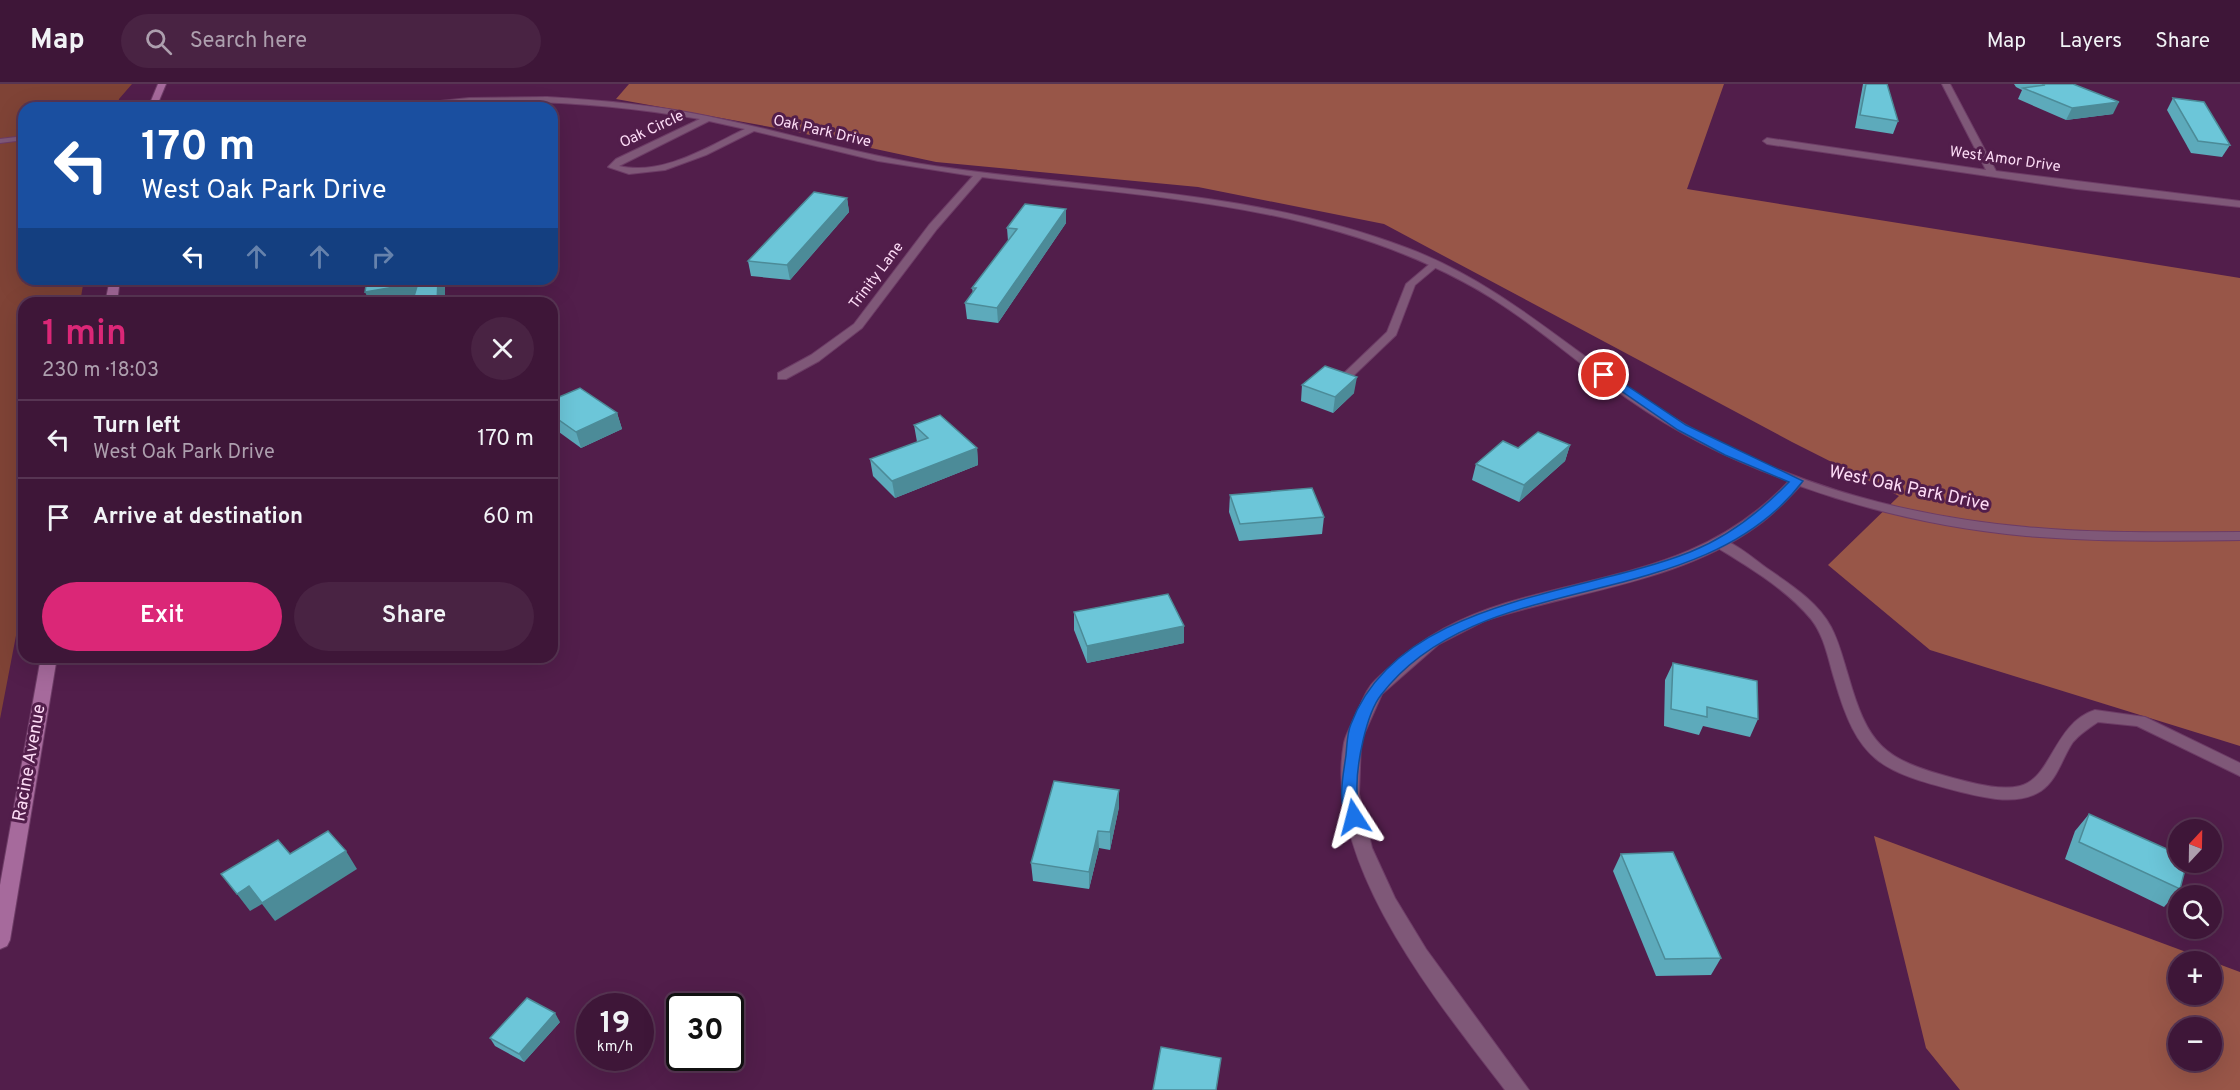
<!DOCTYPE html>
<html lang="en">
<head>
<meta charset="utf-8">
<style>
  body { margin:0; font-family:Overpass,sans-serif; background:#492343; color:#f1f3f6; height:100vh; display:flex; flex-direction:column; font-size:22px; white-space:nowrap }
  * { box-sizing:border-box; margin:0 }
  p { font-size:20px; color:#ad9fae }
  .icon { flex:none; width:33px; height:33px; fill:none; stroke:currentColor; stroke-width:2; stroke-linecap:round; stroke-linejoin:round }
  .map { position:relative; flex:1; overflow:hidden }
  .details { position:absolute; left:18px; top:213px; width:540px; height:366px; display:flex; flex-direction:column; background:#3e1638; border-radius:18px; box-shadow:0 6px 24px #0002,0 0 0 2px #573553 }
  .details>* { flex:none }
  .guide { position:absolute; left:18px; top:18px; width:540px; height:183px; border-radius:18px; box-shadow:0 6px 24px #0002,0 0 0 2px #573553; background:#1a4fa0; color:#fff; overflow:hidden }
  .needle { width:39px; rotate:22deg }
  .buttons { position:absolute; left:2168px; top:735px; display:grid; gap:12px }
  .buttons a { display:grid; place-items:center; width:54px; height:54px; border-radius:50%; background:#3e1638; box-shadow:0 6px 24px #0002,0 0 0 2px #573553; font-size:30px }
  .speed { position:absolute; left:576px; top:909px; display:flex; gap:12px; font-size:30px; font-weight:700; text-align:center }
  .speed>* { display:grid; place-content:center; width:78px; height:78px; border-radius:50%; background:#3e1638; box-shadow:0 6px 24px #0002,0 0 0 2px #573553; line-height:1 }
  .speed small { font-size:15px; font-weight:400 }
  .speed .limit { border:3px solid #111; border-radius:9px; background:#fff; color:#111 }
  .pin { position:absolute; display:grid; place-items:center; width:51px; height:51px; color:#fff; margin:-26px; border:3px solid #fff; border-radius:50%; box-shadow:0 2px 6px #0007 }
  .me { position:absolute; width:66px; margin:-33px; rotate:351deg; stroke-linejoin:round; filter:drop-shadow(0 0 4px #0008) }
  .turn { display:flex; align-items:center; gap:21px; height:126px; padding:0 24px; font-size:27px }
  .turn .icon { width:78px; height:78px; stroke-width:2.5 }
  .turn b { display:block; font-size:42px; line-height:51px }
  .lanes { display:flex; align-items:center; height:57px; padding:0 24px; background:#0003; justify-content:center; gap:30px; direction:ltr }
  .lanes .off { opacity:.35 }
  .round { display:grid; place-items:center; flex:none; width:63px; height:63px; border-radius:32px; background:#492343 }
  .summary { display:flex; align-items:center; justify-content:space-between; height:102px; padding:0 24px }
  h1 { font-size:36px; font-weight:600; line-height:45px; color:#db2777 }
  .action { display:flex; gap:12px; margin-top:auto; padding:12px 24px }
  .action a { flex:1; height:69px; border-radius:36px; background:#db2777; color:#fff; font-size:24px; font-weight:600; line-height:69px; text-align:center }
  .action a+a { background:#492343; color:#f1f3f6 }
  ul { padding:0; list-style:none }
  li { display:flex; align-items:center; gap:18px; height:78px; padding:0 24px; border-top:2px solid #573553 }
  li div { flex:1 }
  li b { display:block; font-size:22px }
  li em { font-style:normal }
  header { display:flex; align-items:center; gap:36px; box-sizing:border-box; height:84px; padding:0 30px; background:#3e1638; border-bottom:2px solid #573553 }
  header strong { font-size:28px }
  nav { display:flex; gap:33px; margin-inline-start:auto; font-size:21px }
  .search { width:420px; height:54px; background:#492343; display:flex; align-items:center; gap:15px; box-sizing:border-box; padding:0 21px; border-radius:33px; color:#ad9fae; font-size:22px }
  .map>svg:first-child { display:block }
</style>
</head>
<body>
<header>
<strong>Map</strong>
<div class="search"><svg class="icon" aria-label="search" viewBox="0 0 24 24"><circle cx="10" cy="10" r="6"/><path d="M15 15l6 6"/></svg>Search here</div>
<nav><a>Map</a><a>Layers</a><a>Share</a></nav>
</header>
<div class="map">
<svg width="2240" height="1006" viewBox="0 0 2240 1006">
  <rect width="100%" height="100%" fill="#521e4b"/>
  <polygon fill="#7f4336" points="0,0 132,0 119,15 117,24 24,24 24,195 84,195 80,219 24,219 24,510 0,635"/>
  <g fill="#985648" fill-rule="evenodd">
    <polygon points="629,0 1724,0 1687,105 2240,194 2240,662 1930,566 1828,481 1899,412 1792,358 1384,140 1198,103 936,78 787,46 616,15"/>
    <path d="M1874,752L2240,888V1006H1960L1926,964ZM2178,878H2211V910H2178ZM2178,944H2211V976H2178Z"/>
  </g>
  <g fill="none" stroke-linecap="round" stroke-linejoin="round">
    <defs>
      <g id="lane">
        <polygon points="24,52 24,56 0,59 0,55"/>
        <polygon points="1432,178 1440,180 1415,201 1396,251 1350,295 1342,295 1342,291 1387,248 1406,200"/>
        <path d="M1718,454C1735,458 1754,475 1768,485C1791,501 1818,518 1831,543C1839,558 1843,575 1848,591C1868,661 1882,675 1953,694C1973,699 1999,707 2020,702C2052,694 2054,639 2095,626L2145,633L2240,679V692L2137,642L2098,638C2089,644 2080,650 2073,658C2062,674 2058,695 2041,707C2018,722 1986,714 1961,708C1879,687 1858,678 1834,594C1828,574 1824,551 1811,535C1785,504 1747,482 1713,461L1712,458Z"/>
      </g>
      <g id="street">
        <polygon points="1942,0 1950,0 1996,87 2240,117 2240,123 2077,105 1767,60 1763,57 1767,54 1986,86"/>
        <path d="M547,13C601,16 654,21 707,32C776,46 845,67 915,79C1083,106 1245,103 1407,164C1504,200 1576,272 1663,327C1770,395 1900,432 2026,443C2097,450 2169,448 2240,448V456C2169,457 2097,458 2026,452C1950,445 1872,428 1800,402C1787,416 1773,431 1757,442C1679,499 1574,507 1484,537L1439,560L1382,610L1361,657L1359,710L1372,764L1395,814L1426,865L1529,1006H1505C1437,917 1322,778 1344,659C1346,649 1353,638 1357,629C1361,620 1364,611 1369,604C1374,596 1382,590 1389,584C1424,552 1461,533 1506,519C1613,487 1707,484 1789,397C1732,377 1678,350 1628,315C1573,276 1522,228 1462,197C1313,118 1145,113 982,93L937,145L862,244L819,277L786,295H778V289L811,271L854,240L929,141L973,92L878,77L754,47L706,71L665,86L629,90L608,83L616,75L700,35C636,24 572,17 507,18C467,19 428,24 388,24L392,22L469,14ZM709,37L745,45C707,63 663,92 619,82Z"/>
      </g>
      <g id="secondary">
        <polygon points="158,0 166,0 156,24 148,24"/>
        <polygon points="110,195 120,195 117,219 105,219"/>
        <polygon points="41,573 57,573 10,856 7,862 0,865 0,801"/>
      </g>
    </defs>
    <use href="#lane" stroke="#6d3c66" stroke-width="2"/>
    <use href="#street" stroke="#6d3c66" stroke-width="2"/>
    <use href="#secondary" stroke="#6d3c66" stroke-width="2"/>
    <use href="#lane" fill="#7f5878" fill-rule="evenodd"/>
    <use href="#street" fill="#7f5878" fill-rule="evenodd"/>
    <use href="#secondary" fill="#a66a9c" fill-rule="evenodd"/>
  </g>
  <g fill="#5daabb">
    <polygon points="1863,0 1887,0 1898,37 1893,50 1855,44"/>
    <polygon points="2014,0 2073,0 2113,30 2066,36 2018,15 2022,6 2016,3"/>
    <polygon points="2173,14 2230,61 2222,73 2191,69 2167,26"/>
    <polygon points="847,114 849,128 790,196 751,192 748,177"/>
    <polygon points="1066,125 1066,139 998,239 967,235 965,219 973,209 972,204 1008,157 1007,144"/>
    <polygon points="1302,301 1354,309 1333,329 1301,317"/>
    <polygon points="552,316 617,329 622,345 581,364 552,343"/>
    <polygon points="914,341 977,364 978,381 895,414 873,392 870,375 917,358"/>
    <polygon points="1570,361 1565,377 1519,418 1472,396 1476,380 1518,364"/>
    <polygon points="1230,411 1324,433 1322,450 1239,457 1229,428"/>
    <polygon points="1074,528 1184,559 1087,579 1074,546"/>
    <polygon points="1673,579 1758,635 1750,653 1703,642 1699,651 1664,642 1665,596"/>
    <polygon points="1119,723 1110,766 1099,764 1089,805 1033,797 1031,779"/>
    <polygon points="2089,730 2180,805 2164,823 2065,775 2075,747"/>
    <polygon points="1621,770 1721,874 1711,891 1656,892 1613,787"/>
    <polygon points="560,938 524,978 495,962 490,954"/>
  </g>
  <g fill="#4c8b98">
    <polygon points="2119,18 2113,30 2066,36 2072,24"/>
    <polygon points="847,114 849,128 790,196 787,181"/>
    <polygon points="1066,125 1066,139 998,239 997,224"/>
    <polygon points="438,195 445,195 445,219 437,219"/>
    <polygon points="418,199 416,219 370,219 365,208"/>
    <polygon points="1357,293 1354,309 1333,329 1335,313"/>
    <polygon points="617,329 622,345 581,364 576,348"/>
    <polygon points="1570,361 1565,377 1519,418 1524,401"/>
    <polygon points="977,364 978,381 895,414 892,397"/>
    <polygon points="1184,542 1184,559 1087,579 1087,562"/>
    <polygon points="1119,706 1119,723 1110,766 1110,748"/>
    <polygon points="1098,747 1099,764 1089,805 1089,788"/>
    <polygon points="346,767 357,785 275,837 262,820 250,827 237,810 249,802"/>
    <polygon points="555,929 560,938 524,978 519,970"/>
  </g>
  <g fill="#6cc6d9" stroke="#4c8b98" stroke-width="1.5">
    <polygon points="1866,0 1887,0 1898,37 1860,31"/>
    <polygon points="2042,0 2073,0 2119,18 2072,24 2023,4 2045,1"/>
    <polygon points="2173,14 2204,18 2230,61 2198,57"/>
    <polygon points="814,108 847,114 787,181 748,177"/>
    <polygon points="1025,120 1066,125 997,224 965,219 976,204 972,204 1017,145 1007,144"/>
    <polygon points="367,195 438,195 437,219 412,219 418,199 365,208"/>
    <polygon points="1325,282 1357,293 1335,313 1302,301"/>
    <polygon points="580,304 617,329 576,348 552,331 552,316"/>
    <polygon points="940,331 977,364 892,397 870,375 928,354 914,341"/>
    <polygon points="1538,348 1570,361 1524,401 1476,380 1503,357 1518,364"/>
    <polygon points="1312,404 1324,433 1240,440 1230,411"/>
    <polygon points="1168,510 1184,542 1087,562 1074,528"/>
    <polygon points="1673,579 1757,597 1758,635 1707,623 1707,633 1671,625"/>
    <polygon points="1054,697 1119,706 1110,748 1098,747 1089,788 1031,779"/>
    <polygon points="2089,730 2178,770 2178,778 2187,778 2180,805 2079,758"/>
    <polygon points="328,747 346,767 262,819 249,802 237,810 221,790 278,756 290,770"/>
    <polygon points="1673,768 1721,874 1665,875 1621,770"/>
    <polygon points="527,914 555,929 519,970 490,954"/>
    <polygon points="1161,963 1221,974 1216,1006 1153,1006"/>
  </g>
  <path fill="#1a73e8" stroke="#114b97" stroke-width="1.5" d="M1601,289H1608L1686,341L1803,397C1699,534 1481,480 1381,611C1366,630 1356,682 1357,707C1357,717 1364,728 1359,738H1348C1337,717 1343,693 1346,671C1347,661 1347,649 1351,640C1398,515 1582,511 1690,468C1728,453 1761,427 1789,398L1725,371L1678,346L1601,293Z"/>
  <g text-anchor="middle" dominant-baseline="central" stroke-width="6" stroke-linejoin="round" paint-order="stroke">
    <g font-size="15" fill="#fddcf6" stroke="#521e4b">
      <text transform="translate(652 46) rotate(-25)">Oak Circle</text>
      <text transform="translate(822 48) rotate(13)">Oak Park Drive</text>
      <text transform="translate(2005 76) rotate(8)">West Amor Drive</text>
      <text transform="translate(877 192) rotate(-53)">Trinity Lane</text>
    </g>
    <g font-size="18" fill="#fddcf6" stroke="#521e4b">
      <text transform="translate(1909 405) rotate(12)">West Oak Park Drive</text>
      <text transform="translate(30 679) rotate(-80)">Racine Avenue</text>
    </g>
  </g>
</svg>
<div class="buttons">
<a><svg class="needle" viewBox="-14 -14 28 28"><path d="M0-13l5 13h-10z" fill="#e53935"/><path d="M0 13l5-13h-10z" fill="#ad9fae"/></svg></a>
<a><svg class="icon" aria-label="search" viewBox="0 0 24 24"><circle cx="10" cy="10" r="6"/><path d="M15 15l6 6"/></svg></a>
<a>+</a>
<a>−</a>
</div>
<div class="speed"><div>19<small>km/h</small></div><div class="limit">30</div></div>
<div class="pin" style="left:1604px;top:291px;background:#d93025"><svg class="icon" aria-label="arrive" viewBox="0 0 24 24"><path d="M6 21V4h12l-3 4 3 4H6"/></svg></div>
<svg class="me" style="left:1354px;top:733px" viewBox="-20 -20 40 40"><path d="M0-17L14 15 0 8-14 15z" fill="#1a73e8" stroke="#fff" stroke-width="4"/></svg>
<div class="guide">
<div class="turn"><svg class="icon" aria-label="left" viewBox="0 0 24 24"><path d="M17 20v-9H6M10 6l-5 5 5 5"/></svg><div><b>170 m</b>West Oak Park Drive</div></div>
<div class="lanes"><svg class="icon" aria-label="left" viewBox="0 0 24 24"><path d="M17 20v-9H6M10 6l-5 5 5 5"/></svg><svg class="icon off" aria-label="ahead" viewBox="0 0 24 24"><path d="M12 20V5M6 11l6-6 6 6"/></svg><svg class="icon off" aria-label="ahead" viewBox="0 0 24 24"><path d="M12 20V5M6 11l6-6 6 6"/></svg><svg class="icon off" aria-label="right" viewBox="0 0 24 24"><path d="M7 20v-9h11M14 6l5 5-5 5"/></svg></div>
</div>
<section class="details">
<div class="summary"><div><h1>1 min</h1><p>230 m · 18:03</p></div><a class="round"><svg class="icon" aria-label="close" viewBox="0 0 24 24"><path d="M6 6l12 12M18 6L6 18"/></svg></a></div>
<ul>
<li><svg class="icon" aria-label="left" viewBox="0 0 24 24"><path d="M17 20v-9H6M10 6l-5 5 5 5"/></svg><div><b>Turn left</b><p>West Oak Park Drive</p></div><em>170 m</em></li>
<li><svg class="icon" aria-label="arrive" viewBox="0 0 24 24"><path d="M6 21V4h12l-3 4 3 4H6"/></svg><div><b>Arrive at destination</b></div><em>60 m</em></li>
</ul>
<div class="action"><a>Exit</a><a>Share</a></div>
</section>
</div>
</body>
</html>
